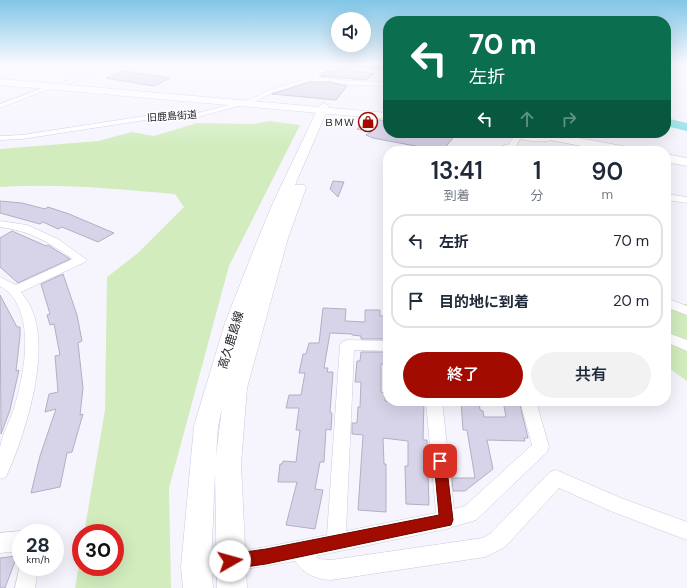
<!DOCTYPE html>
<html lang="ja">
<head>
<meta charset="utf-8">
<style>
  body { margin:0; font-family:"DM Sans","Noto Sans JP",sans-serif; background:#f2f2f3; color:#1f2937; height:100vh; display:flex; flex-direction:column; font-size:15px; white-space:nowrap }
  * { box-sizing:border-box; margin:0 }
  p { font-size:13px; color:#747a83 }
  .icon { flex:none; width:22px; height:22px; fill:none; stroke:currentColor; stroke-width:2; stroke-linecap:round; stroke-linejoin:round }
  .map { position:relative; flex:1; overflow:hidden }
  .panel { position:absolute; left:383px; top:146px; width:288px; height:260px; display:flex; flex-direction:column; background:#fff; border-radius:16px; box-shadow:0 4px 16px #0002 }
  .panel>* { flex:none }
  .banner { position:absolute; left:383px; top:16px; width:288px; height:122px; border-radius:16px; box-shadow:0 4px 16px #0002; background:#0b6e4f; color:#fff; overflow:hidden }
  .controls { position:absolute; left:331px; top:12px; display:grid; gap:8px }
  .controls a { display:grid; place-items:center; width:40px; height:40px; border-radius:50%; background:#fff; box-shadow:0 4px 16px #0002; font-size:20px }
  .speed { position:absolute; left:12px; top:524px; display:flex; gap:8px; font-size:20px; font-weight:700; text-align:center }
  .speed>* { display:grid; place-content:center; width:52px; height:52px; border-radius:50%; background:#fff; box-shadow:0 4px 16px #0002; line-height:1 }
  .speed small { font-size:10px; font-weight:400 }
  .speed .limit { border:6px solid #d22; background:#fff; color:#111 }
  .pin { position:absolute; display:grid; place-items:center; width:34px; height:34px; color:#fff; margin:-17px; border-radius:8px; box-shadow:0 2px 6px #0006 }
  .me { position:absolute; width:44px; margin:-22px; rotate:83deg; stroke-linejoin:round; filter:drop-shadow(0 0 3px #0008) }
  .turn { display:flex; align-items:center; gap:14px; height:84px; padding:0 20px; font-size:18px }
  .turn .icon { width:52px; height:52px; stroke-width:2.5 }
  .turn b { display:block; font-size:28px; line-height:34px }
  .lanes { display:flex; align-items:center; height:38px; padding:0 20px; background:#0003; justify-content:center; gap:20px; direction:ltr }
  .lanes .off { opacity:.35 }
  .eta { display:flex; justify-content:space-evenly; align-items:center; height:68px; text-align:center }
  .eta b { font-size:24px; font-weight:600; line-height:28px }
  .action { display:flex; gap:8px; margin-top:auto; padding:8px 20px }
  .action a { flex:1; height:46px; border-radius:24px; background:#a20c00; color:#fff; font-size:16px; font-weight:600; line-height:46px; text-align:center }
  .action a+a { background:#f2f2f3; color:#1f2937 }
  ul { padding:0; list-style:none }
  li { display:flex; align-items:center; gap:12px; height:54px; margin:0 8px 6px; padding:0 12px; border:2px solid #e0e1e3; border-radius:16px }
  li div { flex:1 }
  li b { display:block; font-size:15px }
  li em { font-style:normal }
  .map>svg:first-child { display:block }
</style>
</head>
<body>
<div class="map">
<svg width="687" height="588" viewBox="0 0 687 588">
  <rect width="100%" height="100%" fill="#f6f5fe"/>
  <g fill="#d2ecbe">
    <path d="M269,121L300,125L229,266L169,488L171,588H75L81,554V567H115V533H84L105,410L107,277L138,253L184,207L175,194C118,189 58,183 0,187V149L98,141L132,132L154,136L197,123L252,124Z"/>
    <polygon points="687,304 687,381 666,366 666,305"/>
  </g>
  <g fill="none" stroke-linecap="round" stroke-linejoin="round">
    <g fill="#87e0e6" fill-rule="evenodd">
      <polygon points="342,64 388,65 388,71 347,67"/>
      <polygon points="666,118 687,123 687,131 666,126"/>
    </g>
  </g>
  <g fill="#d7d4e9" stroke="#b2afc3">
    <polygon points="341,68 374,74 366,80 320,76 327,71 332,72"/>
    <polygon points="124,71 170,78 154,86 106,78"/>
    <polygon points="310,82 328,82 347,86 336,100 272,94"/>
    <polygon points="370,119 388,121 388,133 457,133 442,151 373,138 366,135 371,132 357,129"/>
    <polygon points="333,181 344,182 338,197 330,189"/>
    <polygon points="0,201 22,203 45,209 48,207 69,214 114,233 98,242 62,227 58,229 43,222 40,224 0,213"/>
    <polygon points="12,231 46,246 48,245 70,259 18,283 0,267 0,238"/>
    <polygon points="63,274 77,315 82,341 78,343 83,388 80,415 83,414 72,452 67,453 60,487 31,493 40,456 56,409 45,412 49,394 58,392 55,356 60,355 54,324 50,325 47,315 50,314 41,284"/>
    <polygon points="0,295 17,327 20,327 20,336 16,371 19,370 10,410 1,434"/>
    <polygon points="323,308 346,309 345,321 365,322 365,310 380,310 380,316 388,316 388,335 385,335 385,339 361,339 361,336 352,335 352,334 330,333 324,368 328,368 327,372 333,372 330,412 332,413 331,430 326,429 324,462 320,462 315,489 323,490 315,529 286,525 297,482 278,482 280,464 282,464 283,461 296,462 300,430 296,430 299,408 286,408 289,395 301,395 305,373 299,373 303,354 306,354 309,343 319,343"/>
    <polygon points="361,352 386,352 386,364 381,364 381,392 385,393 385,401 424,401 423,440 427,440 429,505 406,504 405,466 408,466 408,441 383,438 384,464 386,464 386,512 358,510 363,435 352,434 352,423 357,423 358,407 360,407 361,382 355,382 357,361 360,361"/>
    <polygon points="461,401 479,401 480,410 483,411 484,417 506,417 503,401 519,401 528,438 524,438 525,441 487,440 493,469 465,491 453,491 452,478 475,478 467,430 463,430"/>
    <polygon points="17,556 5,588 0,588 0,558"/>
  </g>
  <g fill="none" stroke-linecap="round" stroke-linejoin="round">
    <defs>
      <g id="street">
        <polygon points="115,64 122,64 65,85 60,84"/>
        <polygon points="332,64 338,64 319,74 318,77 349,81 388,82 388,86 349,85 328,81 310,81 271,93 256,101 198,117 158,118 22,139 0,140 0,136 22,135 158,114 198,113 252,99 267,91 312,77 315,72"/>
        <polygon points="51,85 56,86 0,108 0,104"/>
        <polygon points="516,133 523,134 515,148 500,151 486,151 509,144"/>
        <polygon points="666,194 687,197 687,203 666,200"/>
        <path d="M0,221L27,225L58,239L87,260L85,262L21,292C25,298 30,304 32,310C51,354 25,435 6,477L0,479C0,469 0,458 0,448C2,434 11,419 15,405C25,371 37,307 0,286V277L16,285L73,259C48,242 31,231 0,227Z"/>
        <polygon points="666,298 687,306 687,315 666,307"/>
        <polygon points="666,332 687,340 687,351 666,342"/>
        <path d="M347,340L388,341V351L354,350L346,531L436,513L426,401H442L454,509L465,506L532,445L520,401H536L549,447L547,452L476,520L446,529L316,556L319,559L331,560L483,538L491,533L550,472L556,470L621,498L687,522V540L613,512L559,488L505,547L485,557L331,580C315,579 304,574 295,561L196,577L189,574L186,567L189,560L196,557L266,547L327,535L340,345L342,342Z"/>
        <polygon points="21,531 25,533 21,533 21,551 0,553 0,533"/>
        <polygon points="21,560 21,567 38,567 35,588 15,588"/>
      </g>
      <path id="secondary" d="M324,103L329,106L295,185H304L306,188L288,238L247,388L241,464L247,588H217L215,473L211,567L213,588H183L181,567L194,426L225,323L252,254L272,205L319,106ZM222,408L216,457L218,426Z"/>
      <g id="primary">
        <polygon points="0,79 388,113 388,119 0,85"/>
        <path d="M504,133H552L628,147L633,148L635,151H607L550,140C544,144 508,139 504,133Z"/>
        <polygon points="666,154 687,158 687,166 666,162"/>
      </g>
    </defs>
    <use href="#street" stroke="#ccc9dd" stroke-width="1"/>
    <use href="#secondary" stroke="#ccc9dd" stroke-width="1"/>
    <use href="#primary" stroke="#ccc9dd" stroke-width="1"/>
    <use href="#street" fill="#fff" fill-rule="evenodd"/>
    <use href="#secondary" fill="#fff" fill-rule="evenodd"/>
    <use href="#primary" fill="#fff" fill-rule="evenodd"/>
  </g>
  <linearGradient id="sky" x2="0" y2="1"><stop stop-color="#81c6e7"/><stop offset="0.44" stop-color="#fbfaff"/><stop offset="1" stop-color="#fbfaff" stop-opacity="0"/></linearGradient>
  <rect width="687" height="146" fill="url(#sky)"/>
  <polygon fill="#a20c00" stroke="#690800" points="440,455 445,457 446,461 453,520 451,525 266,564 230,569 224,567 222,561 224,556 230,554 266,549 439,515 434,461 436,457"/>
  <defs>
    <symbol id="shop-ring" viewBox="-11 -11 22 22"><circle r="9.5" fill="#fff" stroke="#a20c00" stroke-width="1.5"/><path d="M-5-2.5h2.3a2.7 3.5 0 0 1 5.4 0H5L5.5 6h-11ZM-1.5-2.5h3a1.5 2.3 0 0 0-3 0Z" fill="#a20c00"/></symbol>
  </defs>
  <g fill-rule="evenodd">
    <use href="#shop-ring" x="357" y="111" width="22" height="22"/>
  </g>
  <g text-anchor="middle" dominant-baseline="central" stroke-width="3" stroke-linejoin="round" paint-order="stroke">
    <g font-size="10" fill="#1d1c23" stroke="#fff">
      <text transform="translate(172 116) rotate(-4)">旧鹿島街道</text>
    </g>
    <g font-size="10" fill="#1d1c23" stroke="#fff" text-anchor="end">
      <text x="354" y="122">ＢＭＷ</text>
    </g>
    <g font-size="12" fill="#1d1c23" stroke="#fff">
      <text transform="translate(231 340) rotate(-73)">高久鹿島線</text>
    </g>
  </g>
</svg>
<div class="controls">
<a><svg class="icon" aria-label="sound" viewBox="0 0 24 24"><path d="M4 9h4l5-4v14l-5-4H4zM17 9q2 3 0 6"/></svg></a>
</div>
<div class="speed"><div>28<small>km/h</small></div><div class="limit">30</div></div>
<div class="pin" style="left:440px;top:461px;background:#d93025"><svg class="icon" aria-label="arrive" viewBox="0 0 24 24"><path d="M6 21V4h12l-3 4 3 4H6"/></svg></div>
<svg class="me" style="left:230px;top:561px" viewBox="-20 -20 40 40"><circle r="19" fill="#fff"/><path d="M0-13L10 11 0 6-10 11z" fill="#a20c00"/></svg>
<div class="banner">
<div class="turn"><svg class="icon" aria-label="left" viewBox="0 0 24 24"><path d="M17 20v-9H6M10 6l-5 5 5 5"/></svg><div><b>70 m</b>左折</div></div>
<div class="lanes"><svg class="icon" aria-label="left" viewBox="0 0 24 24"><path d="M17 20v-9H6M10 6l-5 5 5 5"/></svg><svg class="icon off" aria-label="ahead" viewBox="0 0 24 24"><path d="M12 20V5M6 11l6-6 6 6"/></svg><svg class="icon off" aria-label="right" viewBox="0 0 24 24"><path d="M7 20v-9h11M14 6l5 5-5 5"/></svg></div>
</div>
<section class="panel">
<div class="eta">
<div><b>13:41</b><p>到着</p></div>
<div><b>1</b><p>分</p></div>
<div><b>90</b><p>m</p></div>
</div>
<ul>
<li><svg class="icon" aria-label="left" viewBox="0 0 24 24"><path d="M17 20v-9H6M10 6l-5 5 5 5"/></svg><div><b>左折</b></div><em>70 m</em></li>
<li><svg class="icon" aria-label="arrive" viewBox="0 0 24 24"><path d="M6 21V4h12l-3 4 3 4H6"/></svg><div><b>目的地に到着</b></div><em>20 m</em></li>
</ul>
<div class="action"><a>終了</a><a>共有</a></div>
</section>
</div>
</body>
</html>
